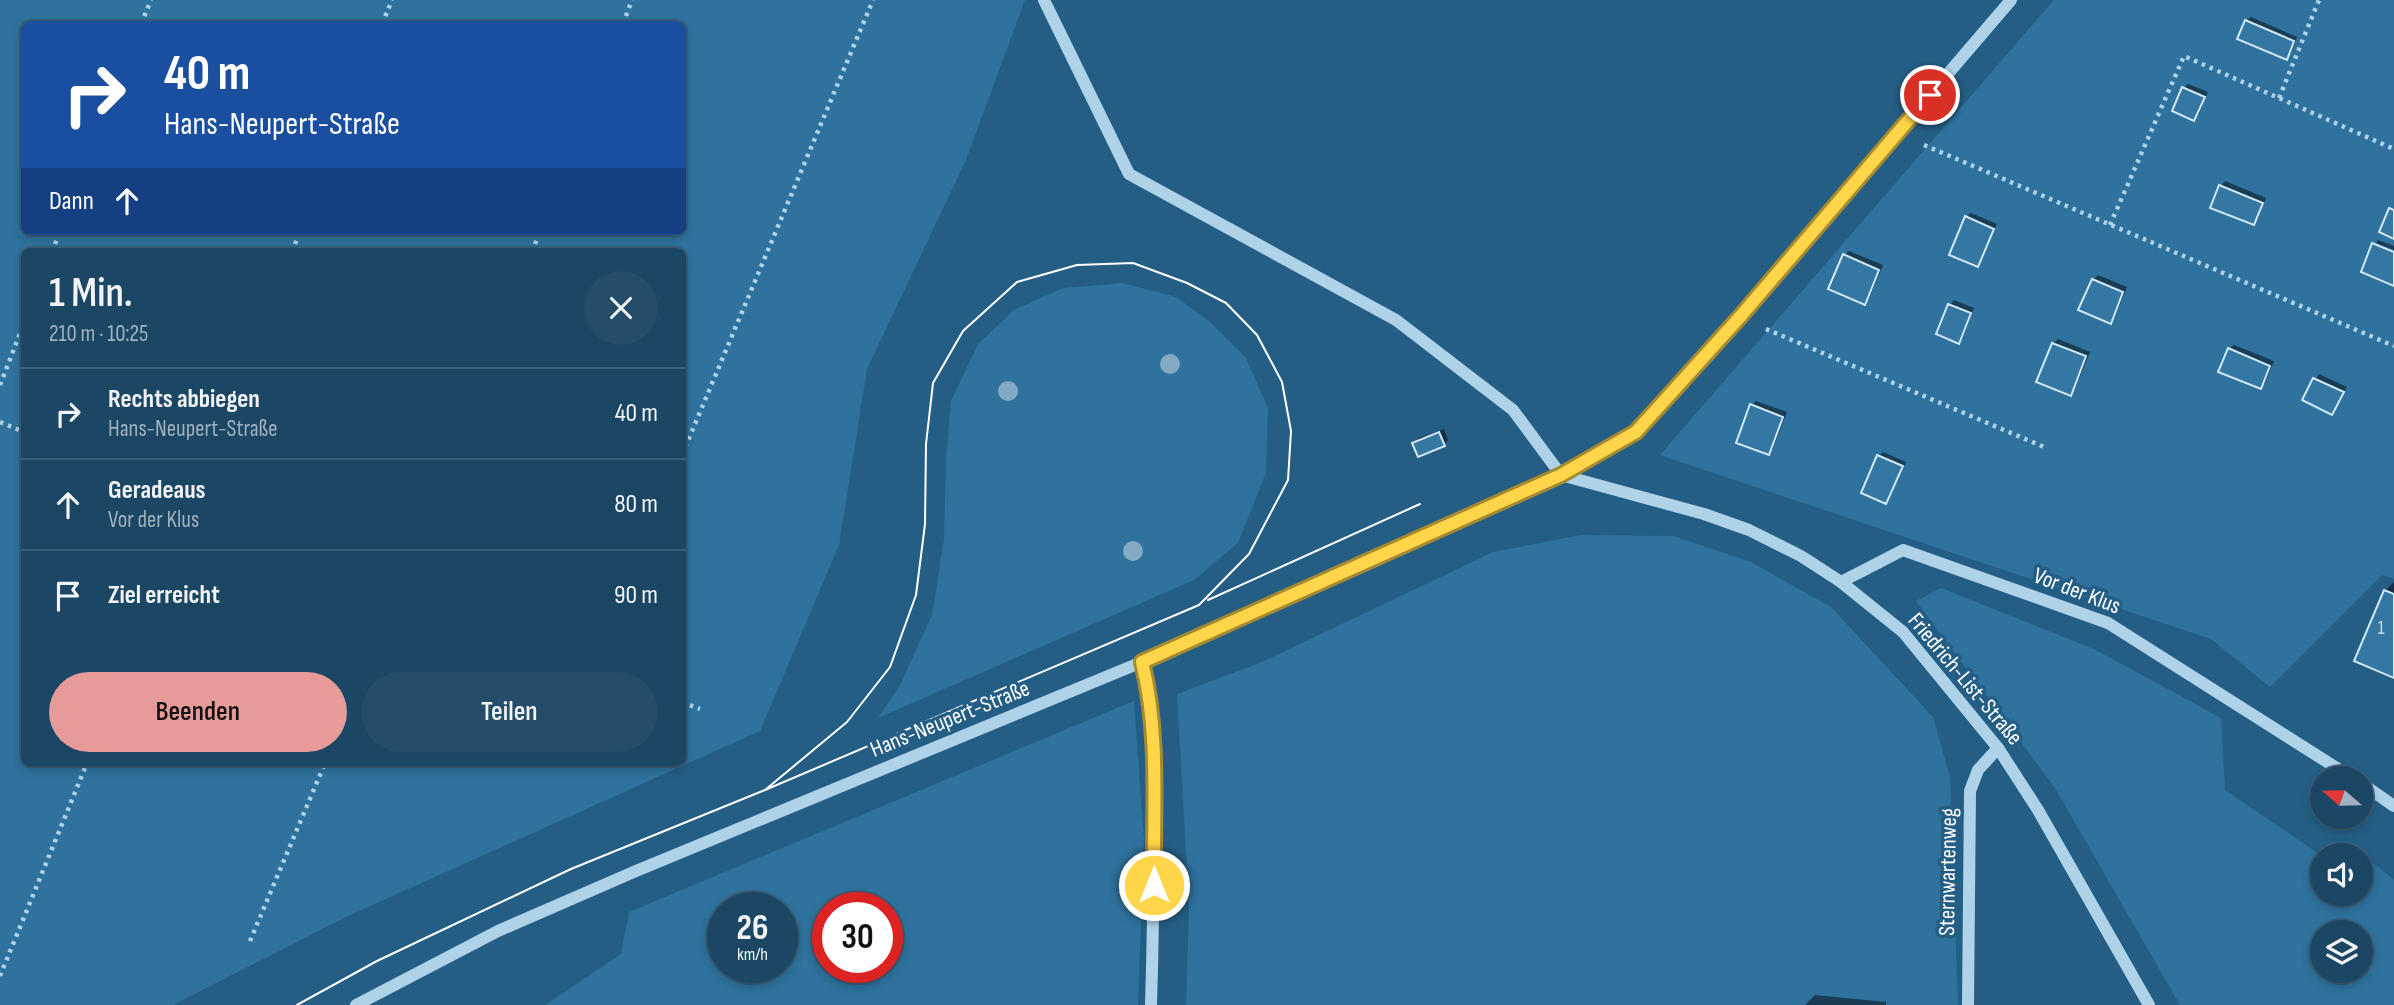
<!DOCTYPE html>
<html lang="de">
<head>
<meta charset="utf-8">
<style>
  body { margin:0; font-family:"Sofia Sans Condensed",sans-serif; background:#244d6a; color:#f1f3f6; height:100vh; display:flex; flex-direction:column; font-size:26px; white-space:nowrap }
  * { box-sizing:border-box; margin:0 }
  p { font-size:23px; color:#a0b1bf }
  .icon { flex:none; width:38px; height:38px; fill:none; stroke:currentColor; stroke-width:2; stroke-linecap:round; stroke-linejoin:round }
  .map { position:relative; flex:1; overflow:hidden }
  .side { position:absolute; left:21px; top:248px; width:665px; height:518px; display:flex; flex-direction:column; background:#1b4664; border-radius:10px; box-shadow:0 4px 10px #0003,0 0 0 2px #395e78 }
  .side>* { flex:none }
  .guide { position:absolute; left:21px; top:21px; width:665px; height:214px; border-radius:10px; box-shadow:0 4px 10px #0003,0 0 0 2px #395e78; background:#1a4fa0; color:#fff; overflow:hidden }
  .needle { width:46px; rotate:290deg }
  .controls { position:absolute; left:2310px; top:766px; display:grid; gap:14px }
  .controls a { display:grid; place-items:center; width:63px; height:63px; border-radius:50%; background:#1b4664; box-shadow:0 4px 10px #0003,0 0 0 2px #395e78; font-size:35px }
  .speed { position:absolute; left:707px; top:892px; display:flex; gap:14px; font-size:35px; font-weight:700; text-align:center }
  .speed>* { display:grid; place-content:center; width:91px; height:91px; border-radius:50%; background:#1b4664; box-shadow:0 4px 10px #0003,0 0 0 2px #395e78; line-height:1 }
  .speed small { font-size:18px; font-weight:400 }
  .speed .limit { border:10px solid #d22; background:#fff; color:#111 }
  .pin { position:absolute; display:grid; place-items:center; width:60px; height:60px; color:#fff; margin:-30px; border:4px solid #fff; border-radius:50%; box-shadow:0 2px 7px #0007 }
  .me { position:absolute; width:77px; margin:-38px; rotate:0deg; stroke-linejoin:round; filter:drop-shadow(0 0 5px #0008) }
  .turn { display:flex; align-items:center; gap:24px; height:147px; padding:0 28px; font-size:32px }
  .turn .icon { width:91px; height:91px; stroke-width:2.5 }
  .turn b { display:block; font-size:49px; line-height:60px }
  .then { display:flex; align-items:center; height:66px; padding:0 28px; background:#0003; gap:14px; font-size:26px }
  .round { display:grid; place-items:center; flex:none; width:74px; height:74px; border-radius:37px; background:#244d6a }
  .head { display:flex; align-items:center; justify-content:space-between; height:119px; padding:0 28px }
  h1 { font-size:42px; font-weight:600; line-height:52px }
  .cta { display:flex; gap:14px; margin-top:auto; padding:14px 28px }
  .cta a { flex:1; height:80px; border-radius:42px; background:#e69b98; color:#111; font-size:28px; font-weight:600; line-height:80px; text-align:center }
  .cta a+a { background:#244d6a; color:#f1f3f6 }
  ul { padding:0; list-style:none }
  li { display:flex; align-items:center; gap:21px; height:91px; padding:0 28px; border-top:2px solid #395e78 }
  li div { flex:1 }
  li b { display:block; font-size:26px }
  li em { font-style:normal }
  .map>svg:first-child { display:block }
</style>
</head>
<body>
<div class="map">
<svg width="2394" height="1005" viewBox="0 0 2394 1005">
  <rect width="100%" height="100%" fill="#245e85"/>
  <g fill="#2e729d" fill-rule="evenodd">
    <path d="M0,0H1025L966,160L867,369L839,545L760,731L348,916L173,1005H0ZM682,24V231H24V24ZM682,252V763H24V252Z"/>
    <polygon points="2054,0 2394,0 2394,579 2382,575 2270,687 2211,639 1660,455"/>
    <polygon points="1123,283 1176,297 1209,321 1246,358 1268,408 1266,473 1238,543 1194,580 878,718 899,687 932,615 944,539 946,462 951,401 978,344 1014,310 1063,288"/>
    <polygon points="1581,535 1673,536 1751,562 1831,607 1933,717 1950,777 1958,1005 1186,1005 1189,906 1177,694 1262,662 1493,552"/>
    <path d="M1941,588L2094,649L2221,718L2225,790L2322,856V894H2361V856H2346L2352,845L2394,880V1005H2180L2055,788L1916,601ZM2322,933H2361V971H2322Z"/>
    <path d="M1134,701L1144,839L1138,1005H545L621,954L629,912ZM782,908V968H723V908ZM887,908V968H828V908Z"/>
  </g>
  <g fill="#0007">
    <polygon points="2251,17 2297,37 2291,53 2286,57 2246,21"/>
    <polygon points="2188,84 2208,92 2199,114 2194,119 2184,88"/>
    <polygon points="2225,181 2266,198 2258,219 2253,223 2221,186"/>
    <polygon points="1971,213 1997,224 1982,260 1977,265 1966,217"/>
    <polygon points="2378,240 2394,246 2394,250 2376,243"/>
    <polygon points="1849,251 1883,265 1869,298 1865,302 1845,255"/>
    <polygon points="2098,275 2127,287 2115,317 2111,322 2093,280"/>
    <polygon points="1954,300 1974,308 1963,337 1959,342 1950,305"/>
    <polygon points="2058,339 2090,352 2075,389 2071,394 2053,344"/>
    <polygon points="2234,345 2274,361 2265,383 2261,387 2229,349"/>
    <polygon points="2319,374 2347,387 2332,413 2305,400"/>
    <polygon points="1756,401 1787,412 1773,448 1768,453 1752,405"/>
    <polygon points="1444,429 1448,440 1444,445 1414,443 1419,438"/>
    <polygon points="1883,452 1906,462 1890,497 1886,502 1879,456"/>
    <polygon points="2394,582 2394,676 2385,591"/>
    <polygon points="1815,995 1886,1002 1886,1005 1805,1005"/>
  </g>
  <g fill="#3477a2" stroke="#d2e8f6" stroke-width="2">
    <polygon points="2245,20 2294,41 2287,60 2237,39"/>
    <polygon points="2182,87 2205,97 2194,121 2172,111"/>
    <polygon points="2219,185 2263,203 2254,225 2210,208"/>
    <polygon points="2389,208 2394,210 2394,239 2379,232"/>
    <polygon points="1965,216 1994,229 1978,267 1949,255"/>
    <polygon points="2372,243 2394,252 2394,286 2361,272"/>
    <polygon points="1843,254 1879,270 1865,305 1828,289"/>
    <polygon points="2092,279 2123,292 2111,324 2078,310"/>
    <polygon points="1948,304 1971,313 1959,344 1936,334"/>
    <polygon points="2052,343 2086,356 2071,396 2036,382"/>
    <polygon points="2228,348 2270,366 2261,389 2218,372"/>
    <polygon points="2313,378 2344,392 2332,415 2302,400"/>
    <polygon points="1750,404 1783,417 1769,455 1736,443"/>
    <polygon points="1439,432 1445,446 1418,457 1412,443"/>
    <polygon points="1877,455 1903,466 1886,504 1861,493"/>
    <polygon points="2384,590 2394,594 2394,678 2354,661"/>
  </g>
  <g fill="none" stroke-linecap="round" stroke-linejoin="round">
    <g stroke="#aed2e8" stroke-width="4.5" stroke-dasharray="3.5 5" stroke-linecap="butt">
      <polyline points="141,24 151,0"/>
      <polyline points="382,24 392,0"/>
      <polyline points="623,24 632,0"/>
      <polyline points="2279,98 2319,0"/>
      <polyline points="1924,145 2394,346"/>
      <polyline points="2110,225 2184,56 2394,149"/>
      <polyline points="52,252 60,231"/>
      <polyline points="292,252 300,231"/>
      <polyline points="532,252 540,231"/>
      <polyline points="1766,329 2044,447"/>
      <polyline points="0,385 24,323"/>
      <polyline points="0,422 24,432"/>
      <polyline points="682,455 873,0"/>
      <polyline points="682,702 700,709"/>
      <polyline points="250,941 325,763"/>
      <polyline points="0,976 87,763"/>
    </g>
    <g stroke="#aed2e8" stroke-width="12">
      <polyline points="1044,0 1129,174 1396,320 1513,410 1561,475"/>
      <polyline points="1561,475 1704,514 1749,530 1801,556 1841,582 1903,632 1998,748 2038,810 2149,1005"/>
      <polyline points="1841,582 1903,550 2108,623 2354,779"/>
      <path d="M1142,662C1155,712 1153,761 1153,812C1154,876 1153,940 1151,1005"/>
      <polyline points="2361,783 2394,806"/>
      <polyline points="356,1005 498,931 636,871 1142,662 1561,475 1636,432 1739,318 2011,0"/>
      <polyline points="1968,1005 1970,791 1978,770 1998,748"/>
    </g>
    <g stroke="#fff" stroke-width="2">
      <polyline points="1208,600 1420,504"/>
      <polyline points="297,1005 377,961 571,869 765,790 1199,605 1249,554 1288,480 1291,431 1282,382 1257,335 1226,303 1187,283 1133,263 1077,265 1017,282 963,331 933,383 926,444 925,524 916,595 890,667 847,722 765,790"/>
    </g>
  </g>
  <g fill="#84aac3">
    <circle cx="1170" cy="364" r="10"/>
    <circle cx="1008" cy="391" r="10"/>
    <circle cx="1133" cy="551" r="10"/>
  </g>
  <g fill="none" stroke-linecap="round" stroke-linejoin="round">
    <defs>
      <path id="route" d="M1154,885C1153,811 1160,734 1142,662L1561,475L1636,432L1739,318L1930,95"/>
    </defs>
    <use href="#route" stroke="#a68a30" stroke-width="18"/>
    <use href="#route" stroke="#ffd54a" stroke-width="12"/>
  </g>
  <g text-anchor="middle" dominant-baseline="central" stroke-width="7" stroke-linejoin="round" paint-order="stroke">
    <g font-size="19" fill="#ccdde8">
      <text x="2381" y="628">1</text>
    </g>
    <g font-size="23" fill="#fff" stroke="#245e85">
      <text transform="translate(2077 591) rotate(21)">Vor der Klus</text>
      <text transform="translate(1965 679) rotate(50)">Friedrich-List-Straße</text>
      <text transform="translate(950 719) rotate(-22)">Hans-Neupert-Straße</text>
      <text transform="translate(1948 872) rotate(-89)">Sternwartenweg</text>
    </g>
  </g>
</svg>
<div class="controls">
<a><svg class="needle" viewBox="-14 -14 28 28"><path d="M0-13l5 13h-10z" fill="#e53935"/><path d="M0 13l5-13h-10z" fill="#a0b1bf"/></svg></a>
<a><svg class="icon" aria-label="sound" viewBox="0 0 24 24"><path d="M4 9h4l5-4v14l-5-4H4zM17 9q2 3 0 6"/></svg></a>
<a><svg class="icon" aria-label="layers" viewBox="0 0 24 24"><path d="M12 4l9 5-9 5-9-5zM3 14l9 5 9-5"/></svg></a>
</div>
<div class="speed"><div>26<small>km/h</small></div><div class="limit">30</div></div>
<div class="pin" style="left:1930px;top:95px;background:#d93025"><svg class="icon" aria-label="arrive" viewBox="0 0 24 24"><path d="M6 21V4h12l-3 4 3 4H6"/></svg></div>
<svg class="me" style="left:1154px;top:885px" viewBox="-20 -20 40 40"><circle r="17" fill="#ffd54a" stroke="#fff" stroke-width="3"/><path d="M0-11L8 9 0 5-8 9z" fill="#fff"/></svg>
<div class="guide">
<div class="turn"><svg class="icon" aria-label="right" viewBox="0 0 24 24"><path d="M7 20v-9h11M14 6l5 5-5 5"/></svg><div><b>40 m</b>Hans-Neupert-Straße</div></div>
<div class="then">Dann<svg class="icon" aria-label="ahead" viewBox="0 0 24 24"><path d="M12 20V5M6 11l6-6 6 6"/></svg></div>
</div>
<section class="side">
<div class="head"><div><h1>1 Min.</h1><p>210 m · 10:25</p></div><a class="round"><svg class="icon" aria-label="close" viewBox="0 0 24 24"><path d="M6 6l12 12M18 6L6 18"/></svg></a></div>
<ul>
<li><svg class="icon" aria-label="right" viewBox="0 0 24 24"><path d="M7 20v-9h11M14 6l5 5-5 5"/></svg><div><b>Rechts abbiegen</b><p>Hans-Neupert-Straße</p></div><em>40 m</em></li>
<li><svg class="icon" aria-label="ahead" viewBox="0 0 24 24"><path d="M12 20V5M6 11l6-6 6 6"/></svg><div><b>Geradeaus</b><p>Vor der Klus</p></div><em>80 m</em></li>
<li><svg class="icon" aria-label="arrive" viewBox="0 0 24 24"><path d="M6 21V4h12l-3 4 3 4H6"/></svg><div><b>Ziel erreicht</b></div><em>90 m</em></li>
</ul>
<div class="cta"><a>Beenden</a><a>Teilen</a></div>
</section>
</div>
</body>
</html>
